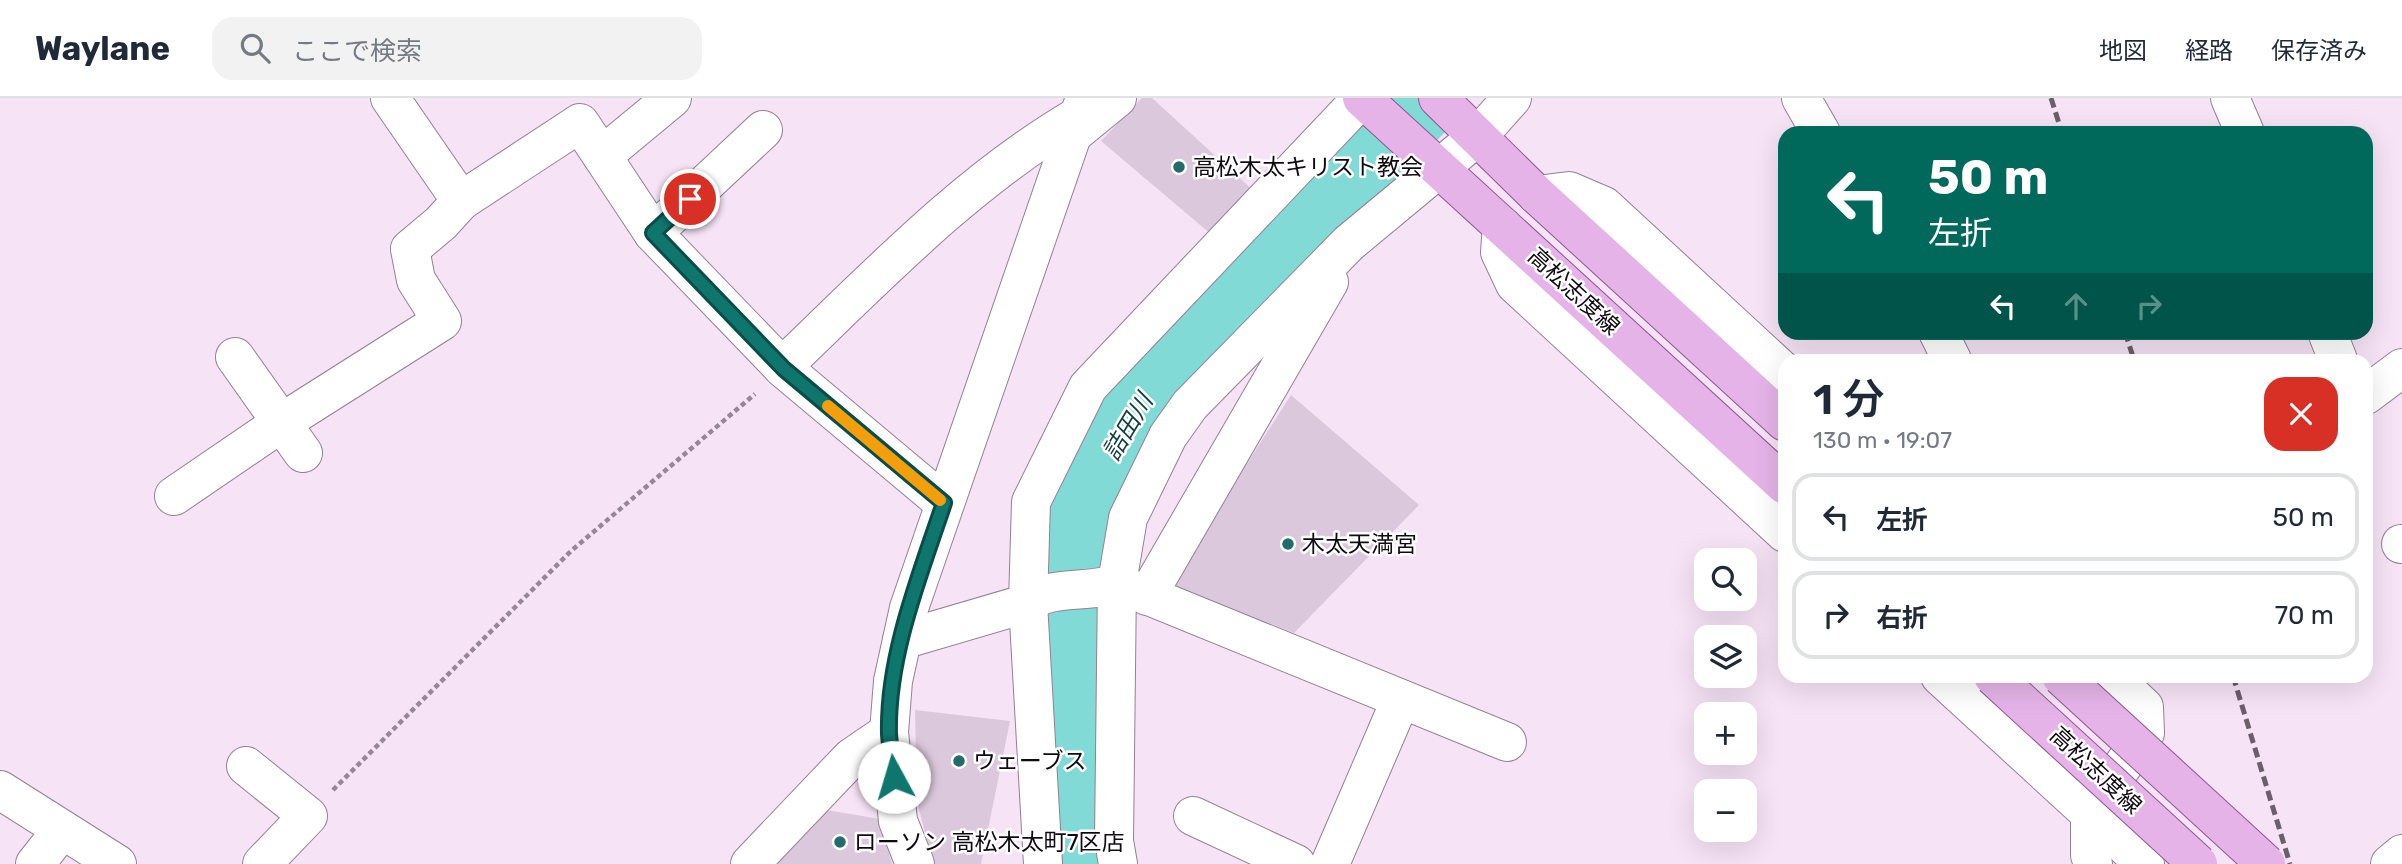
<!DOCTYPE html>
<html lang="ja">
<head>
<meta charset="utf-8">
<style>
  body { margin:0; font-family:Rubik,"Noto Sans JP",sans-serif; background:#f2f2f3; color:#1f2937; height:100vh; display:flex; flex-direction:column; font-size:26px; white-space:nowrap }
  * { box-sizing:border-box; margin:0 }
  p { font-size:23px; color:#747a83 }
  .icon { flex:none; width:38px; height:38px; fill:none; stroke:currentColor; stroke-width:2; stroke-linecap:round; stroke-linejoin:round }
  .map { position:relative; flex:1; overflow:hidden }
  .sheet { position:absolute; left:1778px; top:256px; width:595px; height:329px; display:flex; flex-direction:column; background:#fff; border-radius:21px; box-shadow:0 7px 28px #0002 }
  .sheet>* { flex:none }
  .guide { position:absolute; left:1778px; top:28px; width:595px; height:214px; border-radius:21px; box-shadow:0 7px 28px #0002; background:#00695c; color:#fff; overflow:hidden }
  .controls { position:absolute; left:1694px; top:450px; display:grid; gap:14px }
  .controls a { display:grid; place-items:center; width:63px; height:63px; border-radius:14px; background:#fff; box-shadow:0 7px 28px #0002; font-size:35px }
  .pin { position:absolute; display:grid; place-items:center; width:60px; height:60px; color:#fff; margin:-30px; border:4px solid #fff; border-radius:50%; box-shadow:0 2px 7px #0007 }
  .me { position:absolute; width:77px; margin:-38px; rotate:354deg; stroke-linejoin:round; filter:drop-shadow(0 0 5px #0008) }
  .turn { display:flex; align-items:center; gap:24px; height:147px; padding:0 35px; font-size:32px }
  .turn .icon { width:91px; height:91px; stroke-width:2.5 }
  .turn b { display:block; font-size:49px; line-height:60px }
  .lanes { display:flex; align-items:center; height:66px; padding:0 35px; background:#0003; justify-content:center; gap:35px; direction:ltr }
  .lanes .off { opacity:.35 }
  .round { display:grid; place-items:center; flex:none; width:74px; height:74px; border-radius:21px; background:#f2f2f3 }
  .headline { display:flex; align-items:center; justify-content:space-between; height:119px; padding:0 35px }
  h1 { font-size:42px; font-weight:600; line-height:52px }
  ul { padding:0; list-style:none }
  li { display:flex; align-items:center; gap:21px; height:88px; margin:0 14px 10px; padding:0 21px; border:4px solid #e0e1e3; border-radius:21px }
  li div { flex:1 }
  li b { display:block; font-size:26px }
  li em { font-style:normal }
  header { display:flex; align-items:center; gap:42px; box-sizing:border-box; height:98px; padding:0 35px; background:#fff; border-bottom:2px solid #e0e1e3 }
  header strong { font-size:33px }
  nav { display:flex; gap:38px; margin-inline-start:auto; font-size:24px }
  .search { width:490px; height:63px; background:#f2f2f3; display:flex; align-items:center; gap:18px; box-sizing:border-box; padding:0 24px; border-radius:21px; color:#747a83; font-size:26px }
  .map>svg:first-child { display:block }
</style>
</head>
<body>
<header>
<strong>Waylane</strong>
<div class="search"><svg class="icon" aria-label="search" viewBox="0 0 24 24"><circle cx="10" cy="10" r="6"/><path d="M15 15l6 6"/></svg>ここで検索</div>
<nav><a>地図</a><a>経路</a><a>保存済み</a></nav>
</header>
<div class="map">
<svg width="2402" height="766" viewBox="0 0 2402 766">
  <rect width="100%" height="100%" fill="#f6e3f6"/>
  <g fill="none" stroke-linecap="round" stroke-linejoin="round">
    <polyline stroke="#81dad6" stroke-width="66" points="1079,766 1073,616 1072,481 1078,426 1124,327 1164,273 1242,190 1341,94 1432,0"/>
  </g>
  <g fill="#dbc8dc">
    <polygon points="1142,0 1152,0 1256,95 1212,137 1101,43"/>
    <polygon points="1291,297 1419,407 1294,535 1170,485"/>
    <polygon points="915,612 1010,623 981,766 933,766 917,703"/>
    <polygon points="826,712 880,721 892,766 771,766"/>
  </g>
  <g fill="none" stroke-linecap="round" stroke-linejoin="round">
    <defs>
      <g id="minor">
        <polyline points="390,0 461,103 580,25 653,135 784,271 944,405"/>
        <polyline points="1801,0 1821,35"/>
        <polyline points="2230,0 2245,35"/>
        <polyline points="1073,36 1117,0"/>
        <polyline points="602,58 672,0"/>
        <polyline points="1537,97 1569,93 1604,108 1785,275"/>
        <polyline points="1502,128 1500,154 1515,186 1785,435"/>
        <polyline points="653,135 763,32"/>
        <polyline points="1938,234 1952,262"/>
        <polyline points="2327,234 2338,262"/>
        <polyline points="235,259 303,355"/>
        <path d="M782,269C874,181 969,81 1080,17"/>
        <polyline points="2366,297 2402,270"/>
        <polyline points="174,398 281,325 442,223 416,182 410,151 441,125 461,103"/>
        <polyline points="2401,446 2402,446"/>
        <polyline points="1147,498 1329,184"/>
        <path d="M902,542L1028,505C1052,486 1089,496 1117,485L1507,644"/>
        <polyline points="1940,578 2145,766"/>
        <polyline points="246,668 308,718 262,766"/>
        <polyline points="0,692 117,766"/>
        <polyline points="1193,718 1296,766"/>
        <polyline points="35,766 62,732"/>
        <polyline points="750,766 851,660 889,634"/>
        <polyline points="915,766 898,723 889,634 893,583 909,510 1085,0"/>
        <polyline points="1043,766 1028,505 1031,404 1088,289 1362,0"/>
        <polyline points="1118,766 1114,743 1117,485 1128,420 1168,338 1190,307 1349,145 1478,38 1512,0"/>
        <polyline points="1330,766 1401,601"/>
        <polyline points="2093,766 2090,757 2090,716 2145,635 2144,609 2111,578"/>
        <polyline points="2390,766 2402,756"/>
      </g>
      <g id="major">
        <polyline points="1362,0 1785,387"/>
        <polyline points="1438,0 1537,97 1785,324"/>
      </g>
    </defs>
    <use href="#minor" stroke="#938193" stroke-width="40"/>
    <use href="#major" stroke="#8f5692" stroke-width="40"/>
    <polyline stroke="#958795" stroke-width="4.5" stroke-dasharray="5 3.5" stroke-linecap="butt" points="333,692 571,453 755,296"/>
    <use href="#minor" stroke="#fff" stroke-width="38"/>
    <use href="#major" stroke="#e5b3e8" stroke-width="38"/>
    <g stroke="#6a5f6a" stroke-width="5" stroke-dasharray="10 5" stroke-linecap="butt">
      <polyline points="2051,0 2062,35"/>
      <polyline points="2125,234 2134,262"/>
      <polyline points="2233,578 2290,766"/>
    </g>
    <defs>
      <g id="major-bridge">
        <polyline points="1993,578 2198,766"/>
        <polyline points="2061,578 2266,766"/>
      </g>
    </defs>
    <use href="#major-bridge" stroke="#8f5692" stroke-width="40" stroke-linecap="butt"/>
    <use href="#major-bridge" stroke="#e5b3e8" stroke-width="38"/>
  </g>
  <g fill="none" stroke-linecap="round" stroke-linejoin="round">
    <defs>
      <path id="route" d="M690,101L653,135L784,271L944,405C920,477 887,558 889,636C890,650 892,664 894,679"/>
    </defs>
    <use href="#route" stroke="#0a4d48" stroke-width="18"/>
    <use href="#route" stroke="#0f766e" stroke-width="12"/>
    <polyline stroke="#f59e0b" stroke-width="12" points="828,308 940,402"/>
  </g>
  <g fill="#226d6b" stroke="#fff" stroke-width="2.5">
    <circle cx="1179" cy="69" r="7"/>
    <circle cx="1288" cy="446" r="7"/>
    <circle cx="959" cy="663" r="7"/>
    <circle cx="840" cy="744" r="7"/>
  </g>
  <g text-anchor="middle" dominant-baseline="central" stroke-width="5" stroke-linejoin="round" paint-order="stroke">
    <g font-size="23" fill="#0f0910" stroke="#fff" text-anchor="start">
      <text x="1193" y="69">高松木太キリスト教会</text>
      <text x="1302" y="446">木太天満宮</text>
      <text x="973" y="663">ウェーブス</text>
      <text x="854" y="744">ローソン 高松木太町7区店</text>
    </g>
    <g font-size="23" fill="#0f0910" stroke="#fff">
      <text transform="translate(1574 193) rotate(43)">高松志度線</text>
      <text transform="translate(2096 672) rotate(43)">高松志度線</text>
    </g>
    <g font-size="24" font-style="italic" fill="#153f3e" stroke="#fff">
      <text transform="translate(1128 329) rotate(-59)">詰田川</text>
    </g>
  </g>
</svg>
<div class="controls">
<a><svg class="icon" aria-label="search" viewBox="0 0 24 24"><circle cx="10" cy="10" r="6"/><path d="M15 15l6 6"/></svg></a>
<a><svg class="icon" aria-label="layers" viewBox="0 0 24 24"><path d="M12 4l9 5-9 5-9-5zM3 14l9 5 9-5"/></svg></a>
<a>+</a>
<a>−</a>
</div>
<div class="pin" style="left:690px;top:101px;background:#d93025"><svg class="icon" aria-label="arrive" viewBox="0 0 24 24"><path d="M6 21V4h12l-3 4 3 4H6"/></svg></div>
<svg class="me" style="left:894px;top:679px" viewBox="-20 -20 40 40"><circle r="19" fill="#fff"/><path d="M0-13L10 11 0 6-10 11z" fill="#0f766e"/></svg>
<div class="guide">
<div class="turn"><svg class="icon" aria-label="left" viewBox="0 0 24 24"><path d="M17 20v-9H6M10 6l-5 5 5 5"/></svg><div><b>50 m</b>左折</div></div>
<div class="lanes"><svg class="icon" aria-label="left" viewBox="0 0 24 24"><path d="M17 20v-9H6M10 6l-5 5 5 5"/></svg><svg class="icon off" aria-label="ahead" viewBox="0 0 24 24"><path d="M12 20V5M6 11l6-6 6 6"/></svg><svg class="icon off" aria-label="right" viewBox="0 0 24 24"><path d="M7 20v-9h11M14 6l5 5-5 5"/></svg></div>
</div>
<section class="sheet">
<div class="headline"><div><h1>1 分</h1><p>130 m · 19:07</p></div><a class="round" style="background:#d93025;color:#fff"><svg class="icon" aria-label="close" viewBox="0 0 24 24"><path d="M6 6l12 12M18 6L6 18"/></svg></a></div>
<ul>
<li><svg class="icon" aria-label="left" viewBox="0 0 24 24"><path d="M17 20v-9H6M10 6l-5 5 5 5"/></svg><div><b>左折</b></div><em>50 m</em></li>
<li><svg class="icon" aria-label="right" viewBox="0 0 24 24"><path d="M7 20v-9h11M14 6l5 5-5 5"/></svg><div><b>右折</b></div><em>70 m</em></li>
</ul>
</section>
</div>
</body>
</html>
